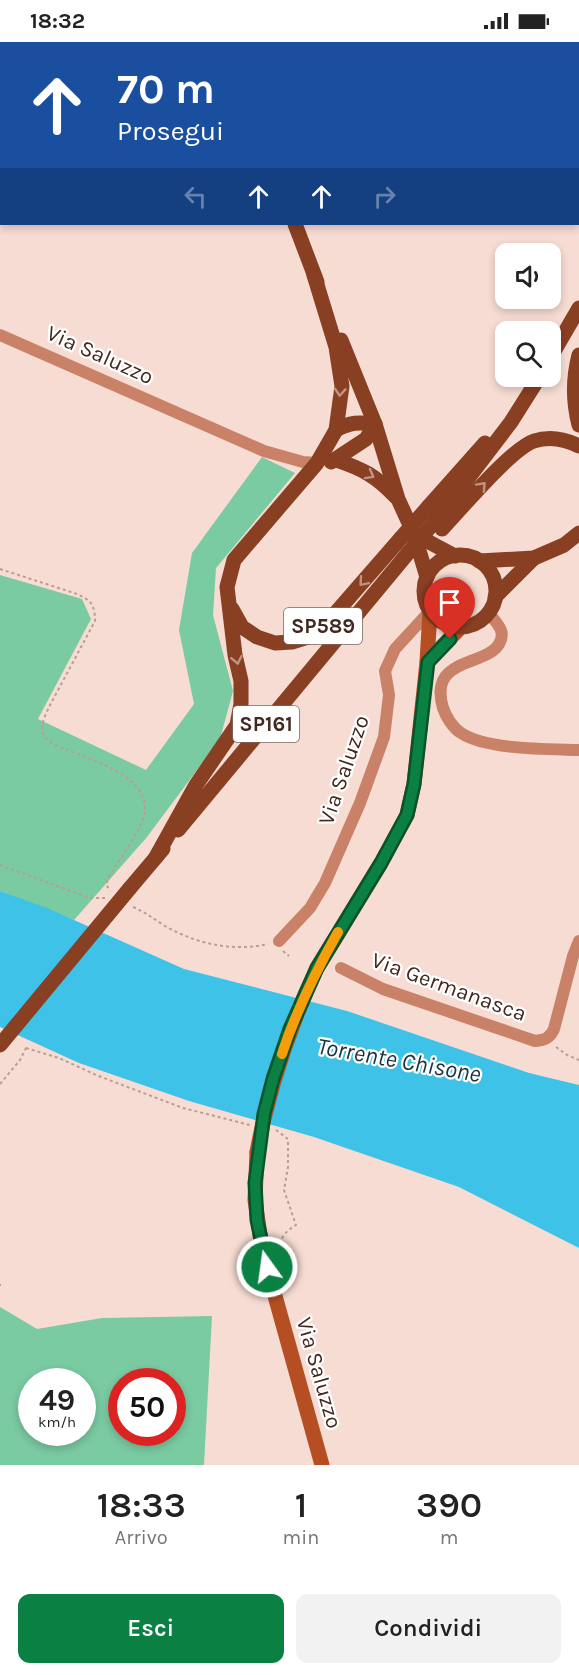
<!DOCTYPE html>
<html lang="it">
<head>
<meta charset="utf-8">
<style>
  body { margin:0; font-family:Karla,sans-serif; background:#f2f2f2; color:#222; height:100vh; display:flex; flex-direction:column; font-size:22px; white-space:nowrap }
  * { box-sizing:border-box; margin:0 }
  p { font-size:20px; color:#767676 }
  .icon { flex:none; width:33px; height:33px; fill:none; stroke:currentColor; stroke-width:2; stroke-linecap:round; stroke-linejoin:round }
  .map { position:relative; height:1423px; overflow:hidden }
  .panel { display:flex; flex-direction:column; background:#fff; flex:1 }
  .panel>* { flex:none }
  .hud { position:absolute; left:0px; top:0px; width:579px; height:183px; box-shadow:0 3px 9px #0003; background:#1a4fa0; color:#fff; overflow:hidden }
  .fabs { position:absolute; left:495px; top:201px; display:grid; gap:12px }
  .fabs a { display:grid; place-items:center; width:66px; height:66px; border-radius:12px; background:#fff; box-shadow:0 3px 9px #0003; font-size:30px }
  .speed { position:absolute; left:18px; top:1326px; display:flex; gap:12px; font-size:30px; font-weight:700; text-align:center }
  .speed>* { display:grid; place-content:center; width:78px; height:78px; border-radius:50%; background:#fff; box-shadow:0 3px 9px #0003; line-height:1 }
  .speed small { font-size:15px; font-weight:400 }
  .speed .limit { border:9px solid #d22; background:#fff; color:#111 }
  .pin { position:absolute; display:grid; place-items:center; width:51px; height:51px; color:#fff; margin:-62px -26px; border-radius:50% 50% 50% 0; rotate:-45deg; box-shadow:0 0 6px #0007 }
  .pin .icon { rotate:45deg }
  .me { position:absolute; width:66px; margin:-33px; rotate:346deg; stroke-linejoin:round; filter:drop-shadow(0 0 4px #0008) }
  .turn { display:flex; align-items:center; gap:21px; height:126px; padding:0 18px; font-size:27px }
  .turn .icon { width:78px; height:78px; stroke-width:2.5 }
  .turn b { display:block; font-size:42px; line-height:51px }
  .lanes { display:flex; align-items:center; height:57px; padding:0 18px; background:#0003; justify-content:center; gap:30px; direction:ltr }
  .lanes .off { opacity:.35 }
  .eta { display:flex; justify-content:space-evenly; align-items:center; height:102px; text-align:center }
  .eta b { font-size:36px; font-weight:600; line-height:42px }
  .cta { display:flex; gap:12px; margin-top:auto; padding:12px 18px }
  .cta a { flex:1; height:69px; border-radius:12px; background:#0b8043; color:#fff; font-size:24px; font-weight:600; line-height:69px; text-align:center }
  .cta a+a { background:#f2f2f2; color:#222 }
  .status { display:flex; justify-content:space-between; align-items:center; height:42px; padding:0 30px; background:#fff; direction:ltr }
  .status svg { height:16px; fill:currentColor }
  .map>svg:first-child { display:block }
</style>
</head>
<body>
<div class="status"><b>18:32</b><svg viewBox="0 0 49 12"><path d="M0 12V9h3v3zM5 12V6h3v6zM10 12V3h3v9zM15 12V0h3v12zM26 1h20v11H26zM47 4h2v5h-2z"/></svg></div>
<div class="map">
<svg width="579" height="1423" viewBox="0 0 579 1423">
  <rect width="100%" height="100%" fill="#f7dcd3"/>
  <g fill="#7acaa2" fill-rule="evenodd">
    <polygon points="262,415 295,431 216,526 213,573 233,649 220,697 147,795 74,878 0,849 0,533 82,557 91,577 38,677 146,728 194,662 179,588 192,511"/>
    <path d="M0,1265L37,1287L102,1276L212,1274L204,1423H0ZM32,1340H82V1390H32ZM122,1340H172V1390H122Z"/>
  </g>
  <polygon fill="#3ec2e8" points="0,849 47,866 184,927 347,969 529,1031 579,1043 579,1206 459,1145 314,1095 189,1059 79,1021 0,985"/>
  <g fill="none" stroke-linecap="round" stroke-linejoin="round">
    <g stroke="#b89e95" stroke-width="2" stroke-dasharray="3 3" stroke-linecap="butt">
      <polyline points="490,0 492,2"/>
      <polyline points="578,113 579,115"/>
      <path d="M0,527L77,552C91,558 95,563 95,579L49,665C46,672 40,683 43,691C46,700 58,704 65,707C93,719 157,736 143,777C138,792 119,818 110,833L106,842L110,849"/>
      <polyline points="0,823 90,856 105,856"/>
      <path d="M133,865C145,870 154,877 165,884C197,902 232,910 268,902"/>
      <polyline points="283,909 289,914"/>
      <polyline points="556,1005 567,1013 579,1018"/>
      <polyline points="26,1006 59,1016 96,1033 183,1066 250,1083"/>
      <polyline points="0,1042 20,1018 27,1004"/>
      <path d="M276,1088L288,1097V1125L284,1148L296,1183C278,1194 280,1201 280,1220"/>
      <polyline points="0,1243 1,1243"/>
    </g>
    <g stroke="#c98267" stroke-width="12">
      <polyline points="255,2 255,0"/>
      <polyline points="0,293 264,409 303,420 317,421"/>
      <path d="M489,571C496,581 507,589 499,602C490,618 457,618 445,635C439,644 440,656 443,666C446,675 453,686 461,691C487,708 548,707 579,708"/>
      <polyline points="279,899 310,866 325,841 360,761 384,695 389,653 385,629 395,607 430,569"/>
      <path d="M341,926L383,947L535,999C545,998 550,996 554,987L573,914L579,899"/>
    </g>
    <g stroke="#b54e23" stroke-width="15">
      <polyline points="427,620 461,585"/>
      <polyline points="317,926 381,821 407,773 414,742 427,620 430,569"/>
      <polyline points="257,1110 255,1158 262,1207 322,1423"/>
    </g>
    <g stroke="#893f22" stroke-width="15">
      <polyline points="226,0 227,2"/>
      <polyline points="295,182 317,240"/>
      <polyline points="341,298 375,382 398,457 414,492 427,535"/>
      <path d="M579,313C573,336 573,360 579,383"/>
      <polyline points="550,316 579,266"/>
      <path d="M336,388C350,380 359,380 375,382"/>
      <path d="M336,418C363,427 376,434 396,455"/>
      <polyline points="331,420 366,397 375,382"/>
      <polyline points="429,464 485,401"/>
      <polyline points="437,477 511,380 540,334"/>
      <path d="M442,487C461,467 511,407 534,399C549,394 565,397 579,404"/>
      <polyline points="414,492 455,514"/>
      <circle cx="460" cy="549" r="36"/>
      <polyline points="479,519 534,516 564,503 579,491"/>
      <polyline points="495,555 534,516"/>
      <polyline points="232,567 242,585 257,595 275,601 292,600 311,594 333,574 401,496"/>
      <polyline points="178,788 408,511"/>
      <polyline points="156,815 196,743 237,683 241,662 241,639 235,613 227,545 234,518 317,421 336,388 342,344 336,305 314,233"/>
      <polyline points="130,846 163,807"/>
    </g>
    <path stroke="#b54e23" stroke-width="15" d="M257,1110C269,1045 289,986 317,926"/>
    <g stroke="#893f22" stroke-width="15">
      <polyline points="401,496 429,464"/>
      <polyline points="408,511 437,477"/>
      <polyline points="0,1003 130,846"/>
    </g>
  </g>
  <defs><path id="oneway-chevron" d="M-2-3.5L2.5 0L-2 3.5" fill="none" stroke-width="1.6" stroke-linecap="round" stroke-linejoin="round" transform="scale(1.5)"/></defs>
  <g stroke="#be9585">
    <use href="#oneway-chevron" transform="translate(340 350) rotate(94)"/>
    <use href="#oneway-chevron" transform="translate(370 433) rotate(29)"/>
    <use href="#oneway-chevron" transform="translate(482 444) rotate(-47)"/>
    <use href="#oneway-chevron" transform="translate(363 540) rotate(131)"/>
    <use href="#oneway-chevron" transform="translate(237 618) rotate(79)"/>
  </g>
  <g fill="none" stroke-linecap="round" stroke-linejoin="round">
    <defs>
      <polyline id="route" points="267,1225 257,1178 255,1141 264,1072 273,1037 290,987 317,926 381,821 407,773 414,742 428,620 450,597"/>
    </defs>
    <use href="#route" stroke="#07532c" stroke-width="15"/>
    <use href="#route" stroke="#0b8043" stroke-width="10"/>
    <path stroke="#f59e0b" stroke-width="10" d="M282,1012C296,969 316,929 338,890"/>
  </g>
  <g text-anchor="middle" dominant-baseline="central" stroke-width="4.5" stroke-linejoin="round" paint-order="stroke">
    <g fill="#fff" stroke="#7a6963" stroke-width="1.5">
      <rect x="284" y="566" width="78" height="36" rx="4.5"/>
      <rect x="233" y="664" width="66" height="36" rx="4.5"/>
    </g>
    <g font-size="21" font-weight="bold" fill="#412920">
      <text x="323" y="584">SP589</text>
      <text x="266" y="682">SP161</text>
    </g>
    <g font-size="22" fill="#412920" stroke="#fff">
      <text transform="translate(100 313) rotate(24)">Via Saluzzo</text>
      <text transform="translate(344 728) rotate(-71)">Via Saluzzo</text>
      <text transform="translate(449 945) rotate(20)">Via Germanasca</text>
      <text transform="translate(319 1331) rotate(74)">Via Saluzzo</text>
    </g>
    <g font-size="24" font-style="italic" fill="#19343d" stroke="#fff">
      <text transform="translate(399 1018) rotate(10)">Torrente Chisone</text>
    </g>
  </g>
</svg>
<div class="fabs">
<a><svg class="icon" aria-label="sound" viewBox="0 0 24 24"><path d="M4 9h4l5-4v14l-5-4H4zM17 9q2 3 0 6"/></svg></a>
<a><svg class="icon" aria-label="search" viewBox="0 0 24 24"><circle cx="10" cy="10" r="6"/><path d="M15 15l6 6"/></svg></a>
</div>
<div class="speed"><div>49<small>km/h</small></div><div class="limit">50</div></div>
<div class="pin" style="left:450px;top:597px;background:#d93025"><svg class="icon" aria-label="arrive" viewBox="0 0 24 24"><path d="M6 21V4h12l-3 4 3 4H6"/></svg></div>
<svg class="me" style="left:267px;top:1225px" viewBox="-20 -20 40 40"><circle r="17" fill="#0b8043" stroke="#fff" stroke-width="3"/><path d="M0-11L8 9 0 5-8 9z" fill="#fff"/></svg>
<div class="hud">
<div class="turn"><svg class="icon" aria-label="ahead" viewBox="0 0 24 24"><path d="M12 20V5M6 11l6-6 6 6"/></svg><div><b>70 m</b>Prosegui</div></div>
<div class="lanes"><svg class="icon off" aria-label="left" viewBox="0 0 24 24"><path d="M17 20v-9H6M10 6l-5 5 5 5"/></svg><svg class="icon" aria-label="ahead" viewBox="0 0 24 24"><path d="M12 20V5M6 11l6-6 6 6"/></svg><svg class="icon" aria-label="ahead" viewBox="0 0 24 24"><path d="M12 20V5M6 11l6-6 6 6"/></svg><svg class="icon off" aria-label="right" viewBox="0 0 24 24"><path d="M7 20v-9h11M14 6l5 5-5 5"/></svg></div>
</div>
</div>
<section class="panel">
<div class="eta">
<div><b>18:33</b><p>Arrivo</p></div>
<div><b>1</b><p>min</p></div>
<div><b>390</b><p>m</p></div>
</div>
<div class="cta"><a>Esci</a><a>Condividi</a></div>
</section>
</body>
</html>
